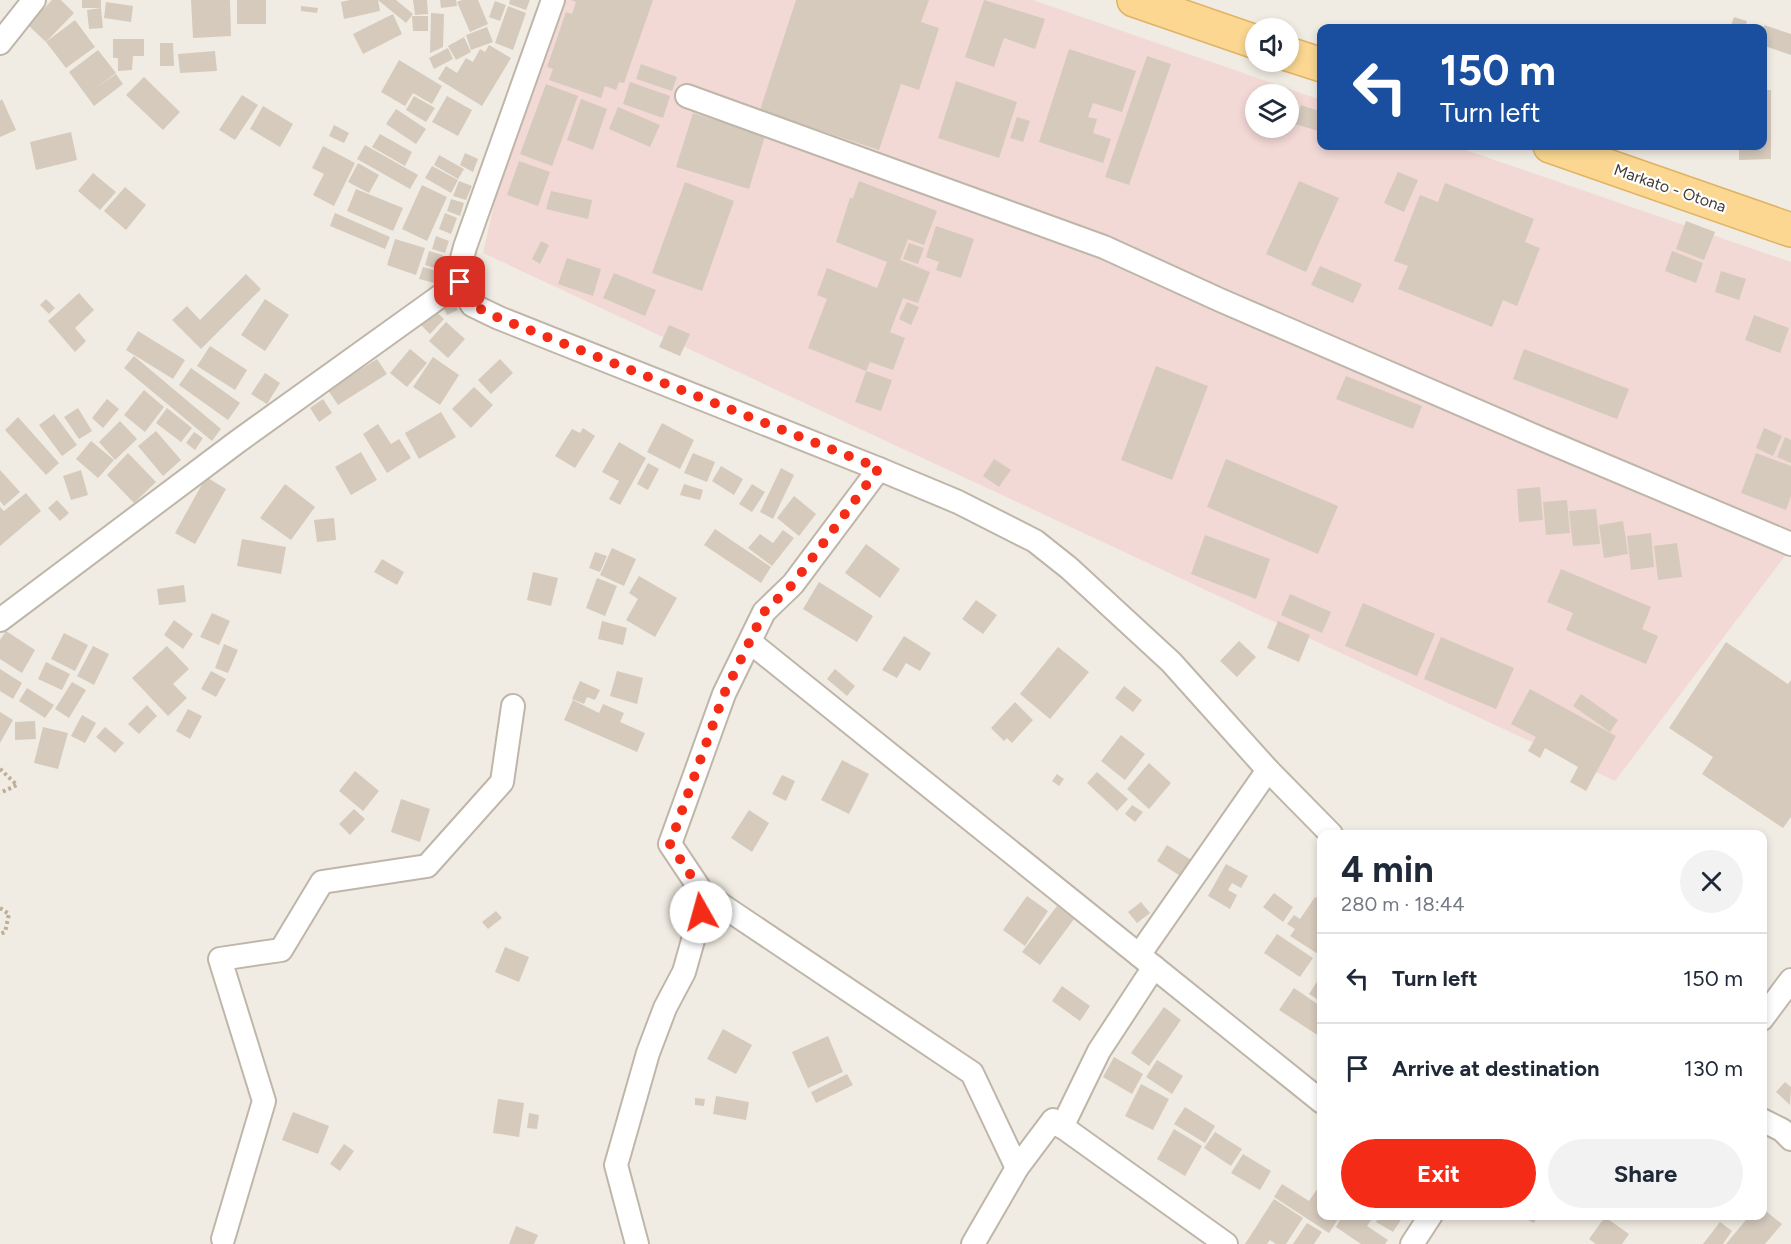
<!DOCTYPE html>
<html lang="en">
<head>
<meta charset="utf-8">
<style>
  body { margin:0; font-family:Figtree,sans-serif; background:#f2f2f3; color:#1f2937; height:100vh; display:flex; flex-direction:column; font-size:22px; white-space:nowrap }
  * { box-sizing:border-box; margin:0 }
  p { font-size:20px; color:#747a83 }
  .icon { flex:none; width:33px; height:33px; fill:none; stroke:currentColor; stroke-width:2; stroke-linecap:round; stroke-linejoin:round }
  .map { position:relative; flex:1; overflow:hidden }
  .drawer { position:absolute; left:1317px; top:830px; width:450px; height:390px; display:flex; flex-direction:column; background:#fff; border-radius:12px; box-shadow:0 3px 9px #0003 }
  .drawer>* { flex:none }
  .hud { position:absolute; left:1317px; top:24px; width:450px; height:126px; border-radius:12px; box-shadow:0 3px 9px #0003; background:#1a4fa0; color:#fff; overflow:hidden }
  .controls { position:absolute; left:1245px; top:18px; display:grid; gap:12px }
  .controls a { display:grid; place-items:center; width:54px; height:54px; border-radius:50%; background:#fff; box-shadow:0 3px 9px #0003; font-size:30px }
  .pin { position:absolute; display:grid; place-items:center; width:51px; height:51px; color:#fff; margin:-26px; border-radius:12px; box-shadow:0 3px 9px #0006 }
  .me { position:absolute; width:66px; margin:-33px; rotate:353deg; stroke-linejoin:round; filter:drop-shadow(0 0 4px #0008) }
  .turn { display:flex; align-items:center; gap:21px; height:126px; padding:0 24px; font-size:27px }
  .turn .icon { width:78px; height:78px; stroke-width:2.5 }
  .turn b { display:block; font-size:42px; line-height:51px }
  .round { display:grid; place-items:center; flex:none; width:63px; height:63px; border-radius:32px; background:#f2f2f3 }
  .overview { display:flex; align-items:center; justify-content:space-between; height:102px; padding:0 24px }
  h1 { font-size:36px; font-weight:700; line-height:45px }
  .cta { display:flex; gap:12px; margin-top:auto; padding:12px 24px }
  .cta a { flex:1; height:69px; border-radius:36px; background:#f42c17; color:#fff; font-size:24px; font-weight:700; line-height:69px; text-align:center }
  .cta a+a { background:#f2f2f3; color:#1f2937 }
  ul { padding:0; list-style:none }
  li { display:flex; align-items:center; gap:18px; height:90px; padding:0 24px; border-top:2px solid #e0e1e3 }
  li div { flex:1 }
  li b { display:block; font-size:22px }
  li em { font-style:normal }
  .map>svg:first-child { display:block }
</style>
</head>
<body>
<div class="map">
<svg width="1791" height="1244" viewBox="0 0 1791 1244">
  <rect width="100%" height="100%" fill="#f1ece3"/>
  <path fill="#f2d9d6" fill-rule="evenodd" d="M560,0H1033L1321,100L1322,146H1454L1791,262V548L1615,781L483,253L504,160ZM1256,94H1288V128H1256Z"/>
  <g fill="#d5cabc">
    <polygon points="52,0 61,0 74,13 46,42 28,25"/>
    <rect x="82" y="0" width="19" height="8"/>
    <polygon points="191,0 230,0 231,36 193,38"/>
    <rect x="237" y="0" width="29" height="24"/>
    <polygon points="350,0 396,0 413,14 406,23 378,0 380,11 344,19 341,2"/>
    <polygon points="413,0 427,0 428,14 415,15"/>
    <polygon points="440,0 456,0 457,6 441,8"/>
    <polygon points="462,0 478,0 488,24 470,32 457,2"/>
    <polygon points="510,0 530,0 526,10 509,4"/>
    <polygon points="571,0 653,0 624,83 619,82 616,90 605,86 601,98 549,80 553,69 547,67 566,12 572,14 576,2"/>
    <polygon points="796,0 929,0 921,22 939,28 919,90 901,84 879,150 760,110"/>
    <polygon points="984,0 1045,19 1035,49 1004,38 994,67 965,57"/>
    <polygon points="495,1 506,5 500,21 489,17"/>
    <polygon points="106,2 133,6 131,22 104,18"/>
    <polygon points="301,6 318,8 317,13 301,11"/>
    <polygon points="508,6 526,13 513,50 495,43"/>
    <polygon points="101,8 103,28 89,29 87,10"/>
    <polygon points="431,13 444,14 443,47 430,53"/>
    <polygon points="393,14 402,34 363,54 353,34"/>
    <polygon points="412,16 428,16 428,31 413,31"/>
    <polygon points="1734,17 1747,21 1745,28 1730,28"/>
    <polygon points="75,20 95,47 66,68 46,42"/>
    <polygon points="1764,25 1791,34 1791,55 1762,45"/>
    <polygon points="487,27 493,42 471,50 466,35"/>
    <polygon points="464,37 471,52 456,60 448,46"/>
    <polygon points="113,39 144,39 144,56 133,56 132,70 118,71 118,58 113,58"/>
    <polygon points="160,43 173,43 174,66 160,66"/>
    <polygon points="489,45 511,58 482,106 438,79 446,66 457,73 466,58 473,62 480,49 485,52"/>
    <polygon points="448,48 453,59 434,69 429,58"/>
    <polygon points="1069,49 1136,71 1122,112 1093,103 1088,117 1097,119 1093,133 1111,139 1103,163 1039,142"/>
    <polygon points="98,50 116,73 96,88 116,74 123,84 94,106 69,72"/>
    <polygon points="215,51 217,71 180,73 178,54"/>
    <polygon points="1147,56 1171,64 1129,185 1105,177"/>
    <polygon points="399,60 442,86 432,104 413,93 405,106 381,92"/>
    <polygon points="641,64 677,77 672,91 636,79"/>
    <polygon points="144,77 180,112 163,130 126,95"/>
    <polygon points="956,81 1017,102 999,158 938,138"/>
    <polygon points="630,82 670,96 663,118 623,104"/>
    <polygon points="546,84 578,96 552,166 520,154"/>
    <polygon points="1762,90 1771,90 1771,159 1739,160 1739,146 1762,146"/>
    <polygon points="242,95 258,105 235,140 219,130"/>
    <polygon points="414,96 435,108 426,122 406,110"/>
    <polygon points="447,96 472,110 458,136 432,122"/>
    <polygon points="2,99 16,130 0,137 0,101"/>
    <polygon points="581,99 607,109 593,150 567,140"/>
    <polygon points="1301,105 1322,112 1322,132 1295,124"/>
    <polygon points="263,106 293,124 280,147 250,129"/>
    <polygon points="618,107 660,125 650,147 609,129"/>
    <polygon points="396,109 426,129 416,144 386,124"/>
    <polygon points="693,113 765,136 749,189 676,167"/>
    <polygon points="1017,117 1030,121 1023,142 1010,138"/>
    <polygon points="334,125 349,133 344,143 329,136"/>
    <polygon points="71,132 77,160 36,170 30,142"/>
    <polygon points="380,134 412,152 405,166 372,147"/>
    <polygon points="365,145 418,175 410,189 357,159"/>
    <polygon points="323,146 355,163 334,206 313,195 324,174 312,168"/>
    <polygon points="465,153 478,159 473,172 460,165"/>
    <polygon points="439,155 464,169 458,179 434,165"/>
    <polygon points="519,161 550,172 538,206 507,195"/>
    <polygon points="358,163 379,175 369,193 348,182"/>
    <polygon points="432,166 458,180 451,193 425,178"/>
    <polygon points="1398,172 1418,180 1404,212 1384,203"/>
    <polygon points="93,173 116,192 100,210 78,191"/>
    <polygon points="459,181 472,186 466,200 453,196"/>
    <polygon points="859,181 937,211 924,245 908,239 900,260 930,272 918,303 903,298 890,332 905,338 893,370 870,362 866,371 808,348 827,299 817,295 827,268 877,288 887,262 836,242 850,198 853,198"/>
    <polygon points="1299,181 1339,198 1306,272 1266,254"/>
    <polygon points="685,182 734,201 702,291 652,273"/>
    <polygon points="1445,183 1534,219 1525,242 1540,248 1517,306 1503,300 1492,327 1398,289 1408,266 1394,261 1420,195 1438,202"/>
    <polygon points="422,185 447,197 427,241 402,229"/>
    <polygon points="125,187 146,205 126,230 104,211"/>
    <polygon points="356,189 403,208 393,231 347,211"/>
    <polygon points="551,191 592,200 588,219 546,209"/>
    <polygon points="451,199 464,203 460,216 447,211"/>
    <polygon points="335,213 390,237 385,249 330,226"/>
    <polygon points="445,213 457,218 451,234 439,229"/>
    <polygon points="1686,221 1715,232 1704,260 1676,249"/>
    <polygon points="936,226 974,239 961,278 936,270 939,262 926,257"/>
    <polygon points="436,236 449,241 445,253 432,249"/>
    <polygon points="395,239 425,248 416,275 387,265"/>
    <polygon points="541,241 549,245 540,264 532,259"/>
    <polygon points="909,243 924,248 918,264 903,259"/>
    <polygon points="429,251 443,255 438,269 425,265"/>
    <polygon points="1672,251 1703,263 1696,283 1665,271"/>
    <polygon points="567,258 601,269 593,296 558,284"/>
    <polygon points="1320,266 1362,284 1353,303 1311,285"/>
    <polygon points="423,267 438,271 435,283 419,279"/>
    <polygon points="1721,271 1746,279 1739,300 1715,292"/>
    <polygon points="614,273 656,290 645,316 603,298"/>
    <polygon points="246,274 261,289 201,349 172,320 187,306 200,320"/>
    <polygon points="79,293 94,310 75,328 86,341 75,352 48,321"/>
    <polygon points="46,299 55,308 49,314 40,305"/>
    <polygon points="265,299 289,315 265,351 241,335"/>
    <polygon points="453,299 458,310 447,315 442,304"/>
    <polygon points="907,302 919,307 911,325 899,319"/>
    <polygon points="432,308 444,319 430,334 418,322"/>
    <polygon points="1754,315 1789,328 1780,353 1745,340"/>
    <polygon points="446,322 465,339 448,358 429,341"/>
    <polygon points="669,325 690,334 680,356 659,347"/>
    <polygon points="138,331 185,360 173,379 126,350"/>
    <polygon points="210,346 247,370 235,390 197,366"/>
    <polygon points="410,349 427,363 407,387 390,373"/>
    <polygon points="1524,349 1629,389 1617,419 1513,379"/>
    <polygon points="134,356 221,429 212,441 124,368"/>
    <polygon points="433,357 459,375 440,405 413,387"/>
    <polygon points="377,359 387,374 338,405 328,390"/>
    <polygon points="500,359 513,373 491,394 478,380"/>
    <polygon points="1156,366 1208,386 1172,480 1121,460"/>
    <polygon points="191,368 240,403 228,420 179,385"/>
    <polygon points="866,371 892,380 881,411 855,402"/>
    <polygon points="265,373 280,383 267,404 251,394"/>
    <polygon points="1346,376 1422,406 1413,429 1336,399"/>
    <polygon points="474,387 493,405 471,428 452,409"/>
    <polygon points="144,390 164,407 145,432 124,415"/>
    <polygon points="107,399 119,409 103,428 92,418"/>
    <polygon points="323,399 332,413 319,422 310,408"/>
    <polygon points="78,408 92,431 79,439 64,417"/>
    <polygon points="167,408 192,428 181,442 156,423"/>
    <polygon points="441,412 456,437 419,459 405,433"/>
    <polygon points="54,414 77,445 62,456 39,425"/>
    <polygon points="18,417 59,463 46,475 5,430"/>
    <polygon points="120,421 137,439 115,460 99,442"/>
    <polygon points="662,423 694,440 680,469 647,452"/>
    <polygon points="378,424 391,444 399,439 411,458 387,473 363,434"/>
    <polygon points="583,428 595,436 575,468 555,456 572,429 580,433"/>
    <polygon points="1764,428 1782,436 1773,456 1756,448"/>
    <polygon points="156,431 181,460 163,476 138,446"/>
    <polygon points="194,432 203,438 195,450 186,443"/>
    <polygon points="1785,437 1791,440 1791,463 1777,457"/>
    <polygon points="91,441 114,460 98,478 76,459"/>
    <polygon points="619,442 646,458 620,505 609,499 619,481 602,472"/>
    <polygon points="361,452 377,480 351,495 335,467"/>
    <polygon points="128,453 156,482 134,503 107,475"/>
    <polygon points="693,453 715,462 707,482 684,473"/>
    <polygon points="1756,453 1791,466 1791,496 1786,510 1741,493"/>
    <polygon points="994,459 1011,470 999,487 983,476"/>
    <polygon points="1226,459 1338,506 1318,554 1207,507"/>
    <polygon points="648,463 659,469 648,490 637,484"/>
    <polygon points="721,466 743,479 734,495 712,481"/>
    <polygon points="781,468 794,475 773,519 760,512"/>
    <polygon points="0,470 20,492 4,506 0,501"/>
    <polygon points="81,470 88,495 71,500 63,476"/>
    <polygon points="206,477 226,489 195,544 175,533"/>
    <polygon points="285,484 315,507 291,540 260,518"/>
    <polygon points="684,484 703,490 700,500 680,495"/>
    <polygon points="752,484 765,492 752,512 739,504"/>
    <polygon points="1540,487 1543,520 1519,522 1517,489"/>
    <polygon points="26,493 41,511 0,546 0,507 4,511"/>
    <polygon points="794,496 816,514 799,536 777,518"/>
    <polygon points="57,500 69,513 60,521 48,508"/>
    <polygon points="1567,500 1570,533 1546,535 1543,502"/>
    <polygon points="1596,509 1600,544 1573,546 1569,511"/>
    <polygon points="334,518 336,540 317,542 314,520"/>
    <polygon points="1623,521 1628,554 1604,558 1599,525"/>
    <polygon points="715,529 771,567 761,583 704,545"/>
    <polygon points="783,530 794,538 772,566 748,548 760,534 773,543"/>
    <polygon points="1651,533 1654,567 1631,570 1627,536"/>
    <polygon points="1205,535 1270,559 1256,599 1191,574"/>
    <polygon points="242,539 286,547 281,574 237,566"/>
    <polygon points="1677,543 1682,577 1658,580 1654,546"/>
    <polygon points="866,544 900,569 880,598 845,573"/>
    <polygon points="612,548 636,559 624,586 600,575"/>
    <polygon points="595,552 607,556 600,572 589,568"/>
    <polygon points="382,559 404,572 397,585 374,572"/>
    <polygon points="1561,569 1651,607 1642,629 1658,636 1646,664 1566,630 1573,613 1547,602"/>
    <polygon points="533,572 558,578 551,606 527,600"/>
    <polygon points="639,576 677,598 655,637 626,620 638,599 629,593"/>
    <polygon points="597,578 617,586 605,616 586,608"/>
    <polygon points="819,582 873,616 857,642 803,609"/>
    <polygon points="184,585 186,602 159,605 157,589"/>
    <polygon points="1290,594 1331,612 1322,633 1281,615"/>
    <polygon points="976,600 997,615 983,634 962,619"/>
    <polygon points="1363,603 1435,634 1417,676 1345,646"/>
    <polygon points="212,613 230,621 219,645 200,637"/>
    <polygon points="174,620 193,634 183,649 164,635"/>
    <polygon points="602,621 627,628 623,645 598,639"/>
    <polygon points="1278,621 1310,635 1299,662 1267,648"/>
    <polygon points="6,631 35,650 22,673 0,659 0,640"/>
    <polygon points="64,633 88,645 75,671 51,659"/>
    <polygon points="904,636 931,653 920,671 906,663 897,678 882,670"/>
    <polygon points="1441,637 1514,668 1496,709 1424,679"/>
    <polygon points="1239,641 1256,657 1237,677 1220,661"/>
    <polygon points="1726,642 1788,684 1791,680 1791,817 1783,828 1702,774 1713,757 1669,728"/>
    <polygon points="224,644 238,650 228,673 215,668"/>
    <polygon points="93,646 109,654 94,685 77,676"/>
    <polygon points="167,646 189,669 173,684 187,698 168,716 132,678"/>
    <polygon points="1058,647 1089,672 1050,719 1020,694"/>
    <polygon points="46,662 70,674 62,690 38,679"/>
    <polygon points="0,669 22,683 13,699 0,691"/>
    <polygon points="835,669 855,686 847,696 827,679"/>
    <polygon points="211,671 226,679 216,697 201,689"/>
    <polygon points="617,671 643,678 637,704 610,696"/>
    <polygon points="580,681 600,690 595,700 587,697 584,704 572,699"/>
    <polygon points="72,682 86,690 69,718 55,709"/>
    <polygon points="1124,686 1142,700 1133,712 1115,698"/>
    <polygon points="27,688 54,705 45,718 19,701"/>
    <polygon points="1530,689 1616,736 1586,791 1570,782 1578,767 1545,748 1540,758 1528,751 1536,737 1511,724"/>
    <polygon points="1581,694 1618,720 1610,732 1573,706"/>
    <polygon points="573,700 599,713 603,704 624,713 620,722 645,733 637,752 564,720"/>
    <polygon points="1015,702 1033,720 1012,743 1007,738 1004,741 991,728"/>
    <polygon points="147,705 157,716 139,734 128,724"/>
    <polygon points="188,709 202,716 190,739 176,731"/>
    <polygon points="0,712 13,720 0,743"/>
    <polygon points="82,715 96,723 85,743 71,736"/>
    <polygon points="35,721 36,739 15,740 15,722"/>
    <polygon points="43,727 68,733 58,769 34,763"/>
    <polygon points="105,727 124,743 115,753 96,737"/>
    <polygon points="1121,735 1145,754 1125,780 1101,761"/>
    <polygon points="842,760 869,774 849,814 821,800"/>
    <polygon points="1149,763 1171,783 1149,809 1127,789"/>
    <polygon points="355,771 379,791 363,811 339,791"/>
    <polygon points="1097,772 1128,799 1117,811 1087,783"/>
    <polygon points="1057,774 1064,779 1059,786 1052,781"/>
    <polygon points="782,775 795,781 786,801 772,794"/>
    <polygon points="401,799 430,809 420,842 391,832"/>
    <polygon points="1132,805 1143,812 1135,822 1125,814"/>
    <polygon points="354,809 365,819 350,835 339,824"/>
    <polygon points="749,810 769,823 752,852 731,838"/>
    <polygon points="1167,845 1193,861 1182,877 1157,861"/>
    <polygon points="1226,864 1248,876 1241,888 1232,883 1228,890 1237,895 1230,909 1208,896"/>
    <polygon points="1274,893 1293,907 1283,922 1263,907"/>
    <polygon points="1027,896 1048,911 1025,946 1003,930"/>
    <polygon points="1315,897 1322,901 1322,948 1318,954 1290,936 1295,929 1287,924 1294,915 1300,919"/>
    <polygon points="1141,902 1150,913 1137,923 1128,912"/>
    <polygon points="1057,906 1074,919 1040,965 1022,952"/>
    <polygon points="496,911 502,918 488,929 482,922"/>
    <polygon points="1277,934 1313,958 1300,977 1264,953"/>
    <polygon points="505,947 529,957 519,982 495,972"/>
    <polygon points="1322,974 1322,1002 1309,994"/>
    <polygon points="1062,986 1090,1006 1080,1021 1052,1001"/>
    <polygon points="1294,988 1322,1007 1322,1038 1279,1010"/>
    <polygon points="1164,1007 1181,1020 1149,1066 1131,1053"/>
    <polygon points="723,1029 752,1045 736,1074 707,1059"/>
    <polygon points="828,1036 843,1072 808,1088 792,1052"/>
    <polygon points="1114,1057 1143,1074 1132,1094 1103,1077"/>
    <polygon points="1157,1060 1183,1076 1172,1094 1146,1077"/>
    <polygon points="847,1074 853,1085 816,1103 811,1092"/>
    <polygon points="1785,1082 1791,1087 1790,1105 1776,1092"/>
    <polygon points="1141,1084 1169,1099 1153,1130 1125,1116"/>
    <polygon points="716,1096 749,1102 746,1120 713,1114"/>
    <polygon points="695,1098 705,1099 704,1106 695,1105"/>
    <polygon points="498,1099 524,1103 519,1137 493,1133"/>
    <polygon points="1185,1107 1215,1126 1205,1143 1174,1124"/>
    <polygon points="293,1112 329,1126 318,1154 282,1140"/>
    <polygon points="529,1113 539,1115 537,1129 527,1128"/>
    <polygon points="1174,1129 1202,1146 1185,1176 1157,1159"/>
    <polygon points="1215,1132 1242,1149 1231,1166 1204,1148"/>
    <polygon points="344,1144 354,1151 340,1171 330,1164"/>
    <polygon points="1243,1154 1271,1171 1260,1190 1231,1173"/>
    <polygon points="1322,1182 1322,1215 1369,1215 1373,1217 1367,1226 1388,1240 1385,1244 1361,1244 1336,1227 1340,1220 1338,1219 1329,1233 1274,1197 1282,1184 1309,1201"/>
    <polygon points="1274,1199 1303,1218 1286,1244 1276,1244 1270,1240 1267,1244 1245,1244"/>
    <polygon points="1762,1208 1782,1224 1765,1244 1726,1244 1750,1215 1762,1215"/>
    <polygon points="1380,1215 1404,1215 1393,1232 1376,1222"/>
    <polygon points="1519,1215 1538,1215 1534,1223"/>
    <polygon points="1605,1217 1629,1234 1622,1244 1596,1244 1589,1239"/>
    <polygon points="1720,1222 1732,1231 1723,1244 1703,1244"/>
    <polygon points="1307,1223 1322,1232 1314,1244 1293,1244"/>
    <polygon points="516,1226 538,1235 534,1244 509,1244"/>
  </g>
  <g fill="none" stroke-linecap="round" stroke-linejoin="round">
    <defs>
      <g id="street">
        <polyline points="553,0 465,247 460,266 460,282 472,305 499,318 879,469 958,502 1035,541 1069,568 1171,662 1268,770 1331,834"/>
        <polyline points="0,43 34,0"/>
        <polyline points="687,96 1104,247 1220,300 1544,440 1791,544"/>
        <polyline points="0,620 237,442 460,282"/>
        <polyline points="750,642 1139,955"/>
        <polyline points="1268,770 1139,955 1322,1102"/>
        <polyline points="702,892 972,1073 1017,1168"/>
        <polyline points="1762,1019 1791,980"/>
        <polyline points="1762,1120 1782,1130 1791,1139"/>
        <polyline points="1062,1127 1099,1051 1154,967"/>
        <polyline points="223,1239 264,1101 220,959 281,950 322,882 427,866 502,782 513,706"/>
        <polyline points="637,1244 616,1165 648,1053 665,1008 684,972 701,912 702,892 670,844 724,694 764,612 793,584 879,469"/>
        <polyline points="973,1244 1017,1168 1053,1120 1226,1244"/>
        <polyline points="1412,1244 1431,1215"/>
      </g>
      <g id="primary">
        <polyline points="1134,0 1256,42"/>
        <polyline points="1288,54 1322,65"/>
        <polyline points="1550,146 1791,230"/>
      </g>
    </defs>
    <use href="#street" stroke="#bfb6a9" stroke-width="26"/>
    <use href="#primary" stroke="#e0b363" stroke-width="36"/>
    <g stroke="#beae98" stroke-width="4" stroke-dasharray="3 3" stroke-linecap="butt">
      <polyline points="0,769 17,785 0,793"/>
      <polyline points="0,908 9,914 5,932 0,934"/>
    </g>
    <use href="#street" stroke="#fff" stroke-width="22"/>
    <use href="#primary" stroke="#fbd792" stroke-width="33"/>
  </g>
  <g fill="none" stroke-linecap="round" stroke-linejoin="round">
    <polyline stroke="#f42c17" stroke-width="10" stroke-dasharray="0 18" points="460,282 472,305 499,318 879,468 793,584 764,612 724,694 670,844 702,892 701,912"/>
  </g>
  <g text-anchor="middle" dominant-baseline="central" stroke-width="4.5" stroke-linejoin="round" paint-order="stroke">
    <g font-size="16" fill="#433c34" stroke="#fff">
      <text transform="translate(1670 188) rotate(19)">Markato - Otona</text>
    </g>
  </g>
</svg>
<div class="controls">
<a><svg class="icon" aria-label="sound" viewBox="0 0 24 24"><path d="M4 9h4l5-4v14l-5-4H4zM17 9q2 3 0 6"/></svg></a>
<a><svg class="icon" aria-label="layers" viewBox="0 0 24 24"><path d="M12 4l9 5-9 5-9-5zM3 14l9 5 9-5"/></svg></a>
</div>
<div class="pin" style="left:460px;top:282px;background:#d93025"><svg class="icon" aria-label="arrive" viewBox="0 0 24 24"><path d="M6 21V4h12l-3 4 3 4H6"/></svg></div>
<svg class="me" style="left:701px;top:912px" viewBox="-20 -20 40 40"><circle r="19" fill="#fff"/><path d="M0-13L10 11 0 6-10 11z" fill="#f42c17"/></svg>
<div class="hud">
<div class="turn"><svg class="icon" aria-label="left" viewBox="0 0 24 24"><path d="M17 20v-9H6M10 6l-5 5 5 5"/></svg><div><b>150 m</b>Turn left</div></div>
</div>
<section class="drawer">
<div class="overview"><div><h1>4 min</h1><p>280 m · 18:44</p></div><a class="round"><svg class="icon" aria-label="close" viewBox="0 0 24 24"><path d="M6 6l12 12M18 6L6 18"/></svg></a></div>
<ul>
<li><svg class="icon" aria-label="left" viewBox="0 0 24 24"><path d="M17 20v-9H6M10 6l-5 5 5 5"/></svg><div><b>Turn left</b></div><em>150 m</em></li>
<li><svg class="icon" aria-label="arrive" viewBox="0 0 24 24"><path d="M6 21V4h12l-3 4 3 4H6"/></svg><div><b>Arrive at destination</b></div><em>130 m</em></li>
</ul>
<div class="cta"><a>Exit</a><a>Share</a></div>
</section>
</div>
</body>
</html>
